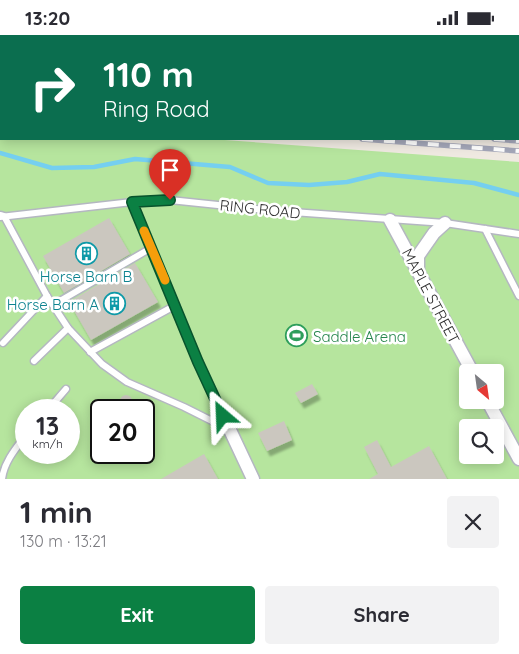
<!DOCTYPE html>
<html lang="en">
<head>
<meta charset="utf-8">
<style>
  body { margin:0; font-family:Quicksand,sans-serif; background:#f2f2f3; color:#2b2b33; height:100vh; display:flex; flex-direction:column; font-size:19px; white-space:nowrap }
  * { box-sizing:border-box; margin:0 }
  p { font-size:16px; color:#7c7c81 }
  .icon { flex:none; width:28px; height:28px; fill:none; stroke:currentColor; stroke-width:2; stroke-linecap:round; stroke-linejoin:round }
  .map { position:relative; height:444px; overflow:hidden }
  .details { display:flex; flex-direction:column; background:#fff; flex:1 }
  .details>* { flex:none }
  .banner { position:absolute; left:0px; top:0px; width:520px; height:105px; box-shadow:0 2px 12px #0003; background:#0b6e4f; color:#fff; overflow:hidden }
  .needle { width:32px; rotate:151deg }
  .fabs { position:absolute; left:459px; top:329px; display:grid; gap:10px }
  .fabs a { display:grid; place-items:center; width:45px; height:45px; border-radius:5px; background:#fff; box-shadow:0 2px 12px #0003; font-size:25px }
  .speed { position:absolute; left:15px; top:364px; display:flex; gap:10px; font-size:25px; font-weight:700; text-align:center }
  .speed>* { display:grid; place-content:center; width:65px; height:65px; border-radius:50%; background:#fff; box-shadow:0 2px 12px #0003; line-height:1 }
  .speed small { font-size:12px; font-weight:400 }
  .speed .limit { border:2px solid #111; border-radius:8px; background:#fff; color:#111 }
  .pin { position:absolute; display:grid; place-items:center; width:42px; height:42px; color:#fff; margin:-51px -21px; border-radius:50% 50% 50% 0; rotate:-45deg; box-shadow:0 0 5px #0007 }
  .pin .icon { rotate:45deg }
  .me { position:absolute; width:55px; margin:-28px; rotate:334deg; stroke-linejoin:round; filter:drop-shadow(0 0 4px #0008) }
  .turn { display:flex; align-items:center; gap:18px; height:105px; padding:0 20px; font-size:22px }
  .turn .icon { width:65px; height:65px; stroke-width:2.5 }
  .turn b { display:block; font-size:35px; line-height:42px }
  .round { display:grid; place-items:center; flex:none; width:52px; height:52px; border-radius:5px; background:#f2f2f3 }
  .headline { display:flex; align-items:center; justify-content:space-between; height:85px; padding:0 20px }
  h1 { font-size:30px; font-weight:800; line-height:38px }
  .action { display:flex; gap:10px; margin-top:auto; padding:10px 20px }
  .action a { flex:1; height:58px; border-radius:5px; background:#0b8043; color:#fff; font-size:20px; font-weight:800; line-height:58px; text-align:center }
  .action a+a { background:#f2f2f3; color:#2b2b33 }
  .status { display:flex; justify-content:space-between; align-items:center; height:35px; padding:0 25px; background:#fff; direction:ltr }
  .status svg { height:14px; fill:currentColor }
  .map>svg:first-child { display:block }
</style>
</head>
<body>
<div class="status"><b>13:20</b><svg viewBox="0 0 49 12"><path d="M0 12V9h3v3zM5 12V6h3v6zM10 12V3h3v9zM15 12V0h3v12zM26 1h20v11H26zM47 4h2v5h-2z"/></svg></div>
<div class="map">
<svg width="519" height="444" viewBox="0 0 519 444">
  <defs>
    <filter id="shadow"><feDropShadow dx="3" dy="5.5" stdDeviation="1" flood-color="#0004"/></filter>
  </defs>
  <rect width="100%" height="100%" fill="#efe9e1"/>
  <g fill="#b6e59e" fill-rule="evenodd">
    <polygon points="0,0 519,0 519,87 519,1 1,1 1,48"/>
    <path d="M0,88L1,104H211L519,127V444H0ZM468,338H495V365H468ZM26,375H69V418H26ZM101,375H144V418H101ZM468,392H495V420H468Z"/>
  </g>
  <g fill="none" stroke-linecap="round" stroke-linejoin="round">
    <g stroke="#75cff0" stroke-width="4.5">
      <polyline points="0,21 1,21"/>
      <polyline points="0,118 52,133 94,132 135,124 230,132 268,148 309,150 347,147 380,139 474,148 519,160"/>
    </g>
  </g>
  <g fill="#cbc7bf" filter="url(#shadow)">
    <polygon points="109,183 130,219 64,258 43,221"/>
    <polygon points="135,228 158,267 91,305 69,267"/>
    <polygon points="312,349 318,359 301,368 295,358"/>
    <circle cx="126" cy="366" r="6"/>
    <polygon points="284,386 292,405 267,416 258,398"/>
    <polygon points="377,405 391,432 429,411 447,444 369,444 378,439 364,412"/>
    <polygon points="204,419 218,444 161,444"/>
  </g>
  <g fill="none" stroke-linecap="round" stroke-linejoin="round">
    <defs>
      <g id="lane">
        <polyline points="132,167 198,327 230,395"/>
        <polyline points="1,180 4,181 47,261 68,293 102,329 127,347 184,372 230,395"/>
        <polyline points="0,182 132,167 170,165 265,175 445,188 519,199"/>
        <polyline points="485,194 519,261"/>
        <polyline points="53,270 151,213"/>
        <polyline points="3,308 47,261"/>
        <polyline points="90,317 176,270"/>
        <polyline points="34,326 68,293"/>
        <polyline points="48,375 66,354"/>
        <path d="M2,444C4,427 16,413 26,400"/>
      </g>
      <g id="street">
        <polyline points="390,185 473,338"/>
        <polyline points="418,235 418,221 434,198 445,188"/>
        <polyline points="487,365 519,424"/>
        <polyline points="230,395 253,444"/>
      </g>
    </defs>
    <use href="#lane" stroke="#b4b7c1" stroke-width="9"/>
    <use href="#street" stroke="#b4b7c1" stroke-width="15"/>
    <use href="#lane" stroke="#fff" stroke-width="6"/>
    <use href="#street" stroke="#fff" stroke-width="12"/>
    <defs>
      <g id="rail">
        <polyline points="0,66 1,66"/>
        <polyline points="0,76 1,76"/>
        <polyline points="362,104 519,116"/>
        <polyline points="494,104 519,106"/>
      </g>
    </defs>
    <use href="#rail" stroke="#a3a6b8" stroke-width="5.5"/>
    <use href="#rail" stroke="#fff" stroke-width="4" stroke-dasharray="11" stroke-linecap="butt"/>
  </g>
  <g fill="none" stroke-linecap="round" stroke-linejoin="round">
    <defs>
      <polyline id="route" points="170,165 132,167 198,327 223,381"/>
    </defs>
    <use href="#route" stroke="#07532c" stroke-width="12"/>
    <use href="#route" stroke="#0b8043" stroke-width="9"/>
    <polyline stroke="#f59e0b" stroke-width="9" points="144,196 165,245"/>
  </g>
  <defs>
    <symbol id="building-ring" viewBox="-11 -11 22 22"><circle r="9.5" fill="#fff" stroke="#0f9aa8" stroke-width="1.5"/><path d="M-4-6H4V6H1V3H-1V6H-4ZM-2.5-4.3h1.7v1.8h-1.7ZM.8-4.3h1.7v1.8H.8ZM-2.5-1h1.7V.8h-1.7ZM.8-1h1.7V.8H.8Z" fill="#0f9aa8"/></symbol>
    <symbol id="stadium-ring" viewBox="-11 -11 22 22"><circle r="9.5" fill="#fff" stroke="#2e9e5b" stroke-width="1.5"/><path d="M0-5a6.5 5 0 1 0 0 10a6.5 5 0 1 0 0-10ZM-3.5-1.8h7v3.6h-7Z" fill="#2e9e5b"/></symbol>
  </defs>
  <g fill-rule="evenodd">
    <use href="#building-ring" x="74" y="206" width="25" height="25"/>
    <use href="#building-ring" x="102" y="256" width="25" height="25"/>
    <use href="#stadium-ring" x="284" y="288" width="25" height="25"/>
  </g>
  <g text-anchor="middle" dominant-baseline="central" stroke-width="5" stroke-linejoin="round" paint-order="stroke">
    <g font-size="15" fill="#2e2e2e" stroke="#fff">
      <text transform="translate(260 174) rotate(6)">RING ROAD</text>
      <text transform="translate(431 261) rotate(62)">MAPLE STREET</text>
    </g>
    <g font-size="15" fill="#0d838f" stroke="#fff">
      <text x="86" y="241">Horse Barn B</text>
      <text x="99" y="269" text-anchor="end">Horse Barn A</text>
    </g>
    <g font-size="15" fill="#27864d" stroke="#fff" text-anchor="start">
      <text x="313" y="301">Saddle Arena</text>
    </g>
  </g>
</svg>
<div class="fabs">
<a><svg class="needle" viewBox="-14 -14 28 28"><path d="M0-13l5 13h-10z" fill="#e53935"/><path d="M0 13l5-13h-10z" fill="#7c7c81"/></svg></a>
<a><svg class="icon" aria-label="search" viewBox="0 0 24 24"><circle cx="10" cy="10" r="6"/><path d="M15 15l6 6"/></svg></a>
</div>
<div class="speed"><div>13<small>km/h</small></div><div class="limit">20</div></div>
<div class="pin" style="left:170px;top:165px;background:#d93025"><svg class="icon" aria-label="arrive" viewBox="0 0 24 24"><path d="M6 21V4h12l-3 4 3 4H6"/></svg></div>
<svg class="me" style="left:223px;top:381px" viewBox="-20 -20 40 40"><path d="M0-17L14 15 0 8-14 15z" fill="#0b8043" stroke="#fff" stroke-width="4"/></svg>
<div class="banner">
<div class="turn"><svg class="icon" aria-label="right" viewBox="0 0 24 24"><path d="M7 20v-9h11M14 6l5 5-5 5"/></svg><div><b>110 m</b>Ring Road</div></div>
</div>
</div>
<section class="details">
<div class="headline"><div><h1>1 min</h1><p>130 m · 13:21</p></div><a class="round"><svg class="icon" aria-label="close" viewBox="0 0 24 24"><path d="M6 6l12 12M18 6L6 18"/></svg></a></div>
<div class="action"><a>Exit</a><a>Share</a></div>
</section>
</body>
</html>
